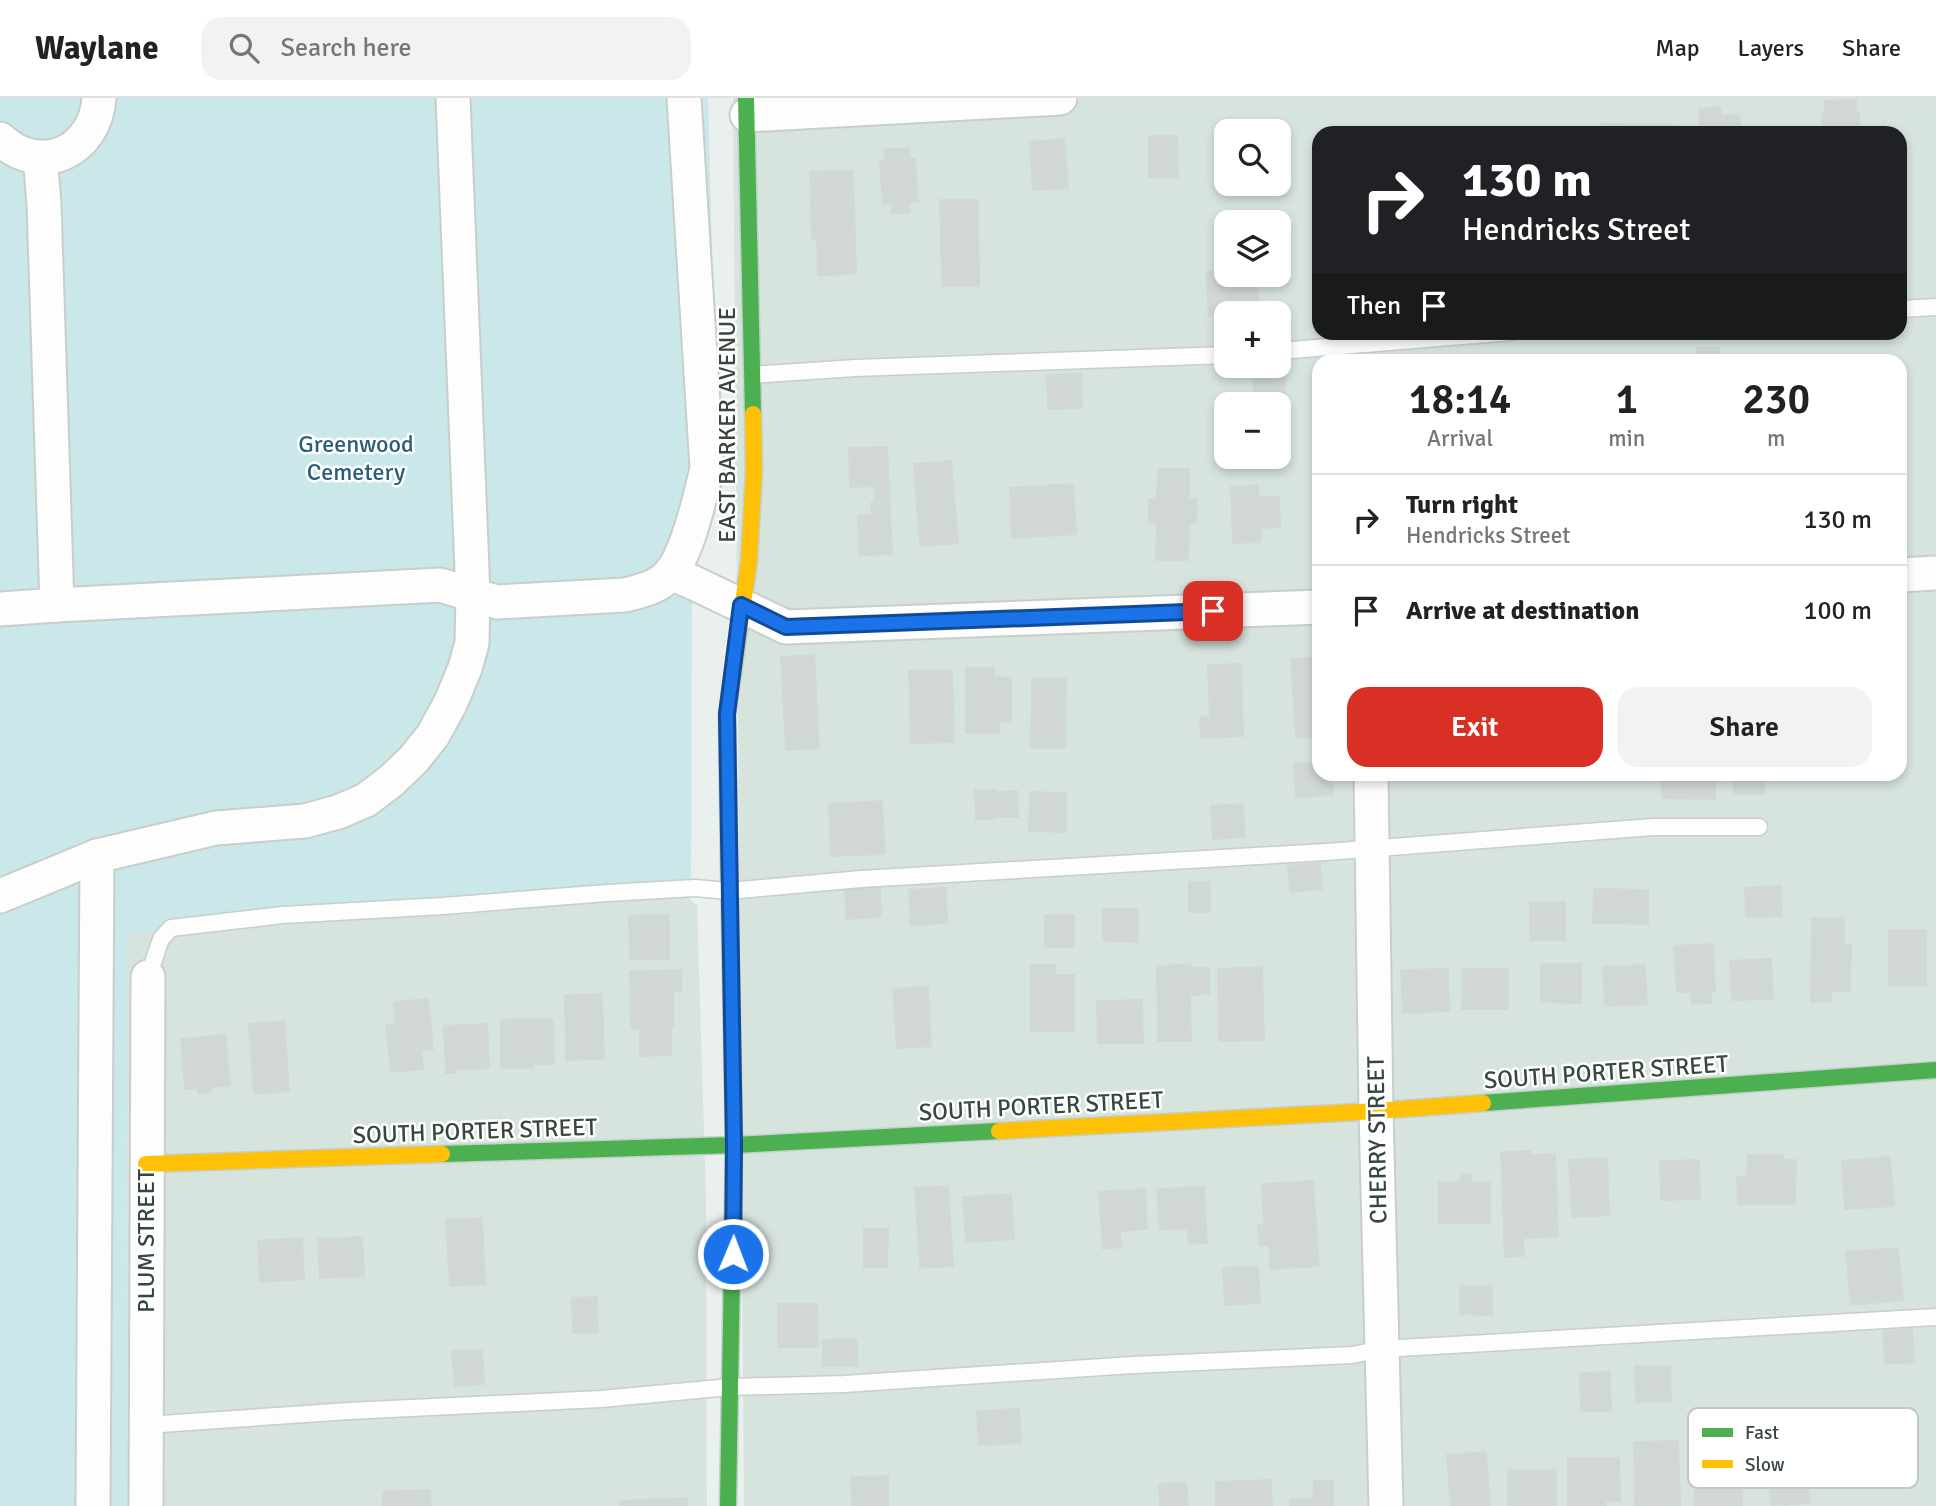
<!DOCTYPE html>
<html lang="en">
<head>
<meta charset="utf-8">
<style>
  body { margin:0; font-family:Signika,sans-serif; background:#f2f2f2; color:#222; height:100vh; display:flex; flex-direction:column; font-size:26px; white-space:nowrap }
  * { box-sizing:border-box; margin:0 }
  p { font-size:23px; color:#767676 }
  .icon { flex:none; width:38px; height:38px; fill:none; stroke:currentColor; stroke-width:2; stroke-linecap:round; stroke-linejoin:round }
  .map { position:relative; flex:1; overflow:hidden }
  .side { position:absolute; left:1312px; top:256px; width:595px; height:427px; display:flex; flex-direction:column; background:#fff; border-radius:21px; box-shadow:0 4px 10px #0003 }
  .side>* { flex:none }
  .top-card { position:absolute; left:1312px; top:28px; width:595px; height:214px; border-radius:21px; box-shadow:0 4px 10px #0003; background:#202124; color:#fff; overflow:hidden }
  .tools { position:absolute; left:1214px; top:21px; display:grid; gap:14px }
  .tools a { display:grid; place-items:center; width:77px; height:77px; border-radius:14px; background:#fff; box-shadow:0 4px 10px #0003; font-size:35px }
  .pin { position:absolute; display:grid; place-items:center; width:60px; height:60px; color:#fff; margin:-30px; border-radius:14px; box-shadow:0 4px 10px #0006 }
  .me { position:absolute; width:77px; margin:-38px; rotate:1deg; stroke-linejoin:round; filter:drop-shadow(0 0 5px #0008) }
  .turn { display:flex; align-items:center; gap:24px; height:147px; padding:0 35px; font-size:32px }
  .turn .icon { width:91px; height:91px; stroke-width:2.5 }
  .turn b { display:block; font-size:49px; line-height:60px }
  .then { display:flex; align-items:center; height:66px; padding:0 35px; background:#0003; gap:14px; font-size:26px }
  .eta { display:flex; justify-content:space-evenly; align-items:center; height:119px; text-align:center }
  .eta b { font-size:42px; font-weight:600; line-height:49px }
  .action { display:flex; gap:14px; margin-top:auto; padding:14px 35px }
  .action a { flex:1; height:80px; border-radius:21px; background:#d93025; color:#fff; font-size:28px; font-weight:600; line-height:80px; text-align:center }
  .action a+a { background:#f2f2f2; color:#222 }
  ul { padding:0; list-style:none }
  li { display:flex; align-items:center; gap:21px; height:91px; padding:0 35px; border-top:2px solid #e0e0e0 }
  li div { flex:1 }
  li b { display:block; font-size:26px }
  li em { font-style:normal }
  header { display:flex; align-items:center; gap:42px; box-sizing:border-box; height:98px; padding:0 35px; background:#fff; border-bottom:2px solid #e0e0e0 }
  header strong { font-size:33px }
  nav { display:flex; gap:38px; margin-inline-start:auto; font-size:24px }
  .search { width:490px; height:63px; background:#f2f2f2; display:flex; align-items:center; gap:18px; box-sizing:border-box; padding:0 24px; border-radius:21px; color:#767676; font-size:26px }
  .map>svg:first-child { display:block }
</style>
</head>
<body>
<header>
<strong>Waylane</strong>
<div class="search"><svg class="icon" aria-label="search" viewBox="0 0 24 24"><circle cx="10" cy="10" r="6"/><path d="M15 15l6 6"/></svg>Search here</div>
<nav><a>Map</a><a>Layers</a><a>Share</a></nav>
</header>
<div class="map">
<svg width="1936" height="1408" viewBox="0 0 1936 1408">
  <rect width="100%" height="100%" fill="#eaf0ed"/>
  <g fill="#d7e4dd" fill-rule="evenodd">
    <path d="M733,0H1936V1408H744ZM1227,33H1279V86H1227ZM1320,35H1900V234H1320ZM1227,124H1279V177H1227ZM1227,215H1279V268H1227ZM1320,262H1900V676H1320ZM1227,306H1279V359H1227Z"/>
    <polygon points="691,790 688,799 697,808 706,1098 707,1408 128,1408 127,836"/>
  </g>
  <polygon fill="#cae7ea" points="0,0 708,0 718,382 692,484 691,790 127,836 128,1408 0,1408"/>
  <g fill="#d1d8d4" stroke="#d0d9d3" stroke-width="2">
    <polygon points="1856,2 1856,15 1859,14 1860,35 1823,35 1822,16 1825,16 1824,3"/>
    <polygon points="1721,9 1721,18 1739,16 1741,35 1701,35 1699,11"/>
    <polygon points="1602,26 1679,28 1679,35 1602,35"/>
    <polygon points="1283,28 1285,65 1279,65 1279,33 1253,33 1253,30"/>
    <polygon points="1149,38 1177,38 1178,80 1149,79"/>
    <polygon points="1064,41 1068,90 1033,92 1030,44"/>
    <polygon points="909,50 910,61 915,61 918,104 909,104 910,115 892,116 892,106 883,106 880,64 885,63 884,52"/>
    <polygon points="853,73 856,176 818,177 817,141 812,141 810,74"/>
    <polygon points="940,102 978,102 979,188 942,188"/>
    <polygon points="1227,173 1227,177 1257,177 1259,215 1227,215 1227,217 1209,218 1206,174"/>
    <rect x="1697" y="250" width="22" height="12"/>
    <polygon points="1279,265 1284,265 1285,301 1255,303 1252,268 1279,268"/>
    <polygon points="1081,276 1082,310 1048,311 1047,277"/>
    <polygon points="887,349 892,456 859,457 858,417 872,417 871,405 875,404 874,388 850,389 849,350"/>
    <polygon points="951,363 958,445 920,448 914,366"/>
    <polygon points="1158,371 1189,371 1189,401 1197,401 1196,425 1189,426 1188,462 1156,462 1157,425 1149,425 1149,401 1157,400"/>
    <polygon points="1073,386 1076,436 1012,440 1010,390"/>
    <polygon points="1258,387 1259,399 1279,399 1280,429 1260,430 1260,444 1233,445 1231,389"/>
    <polygon points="814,557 819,650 786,652 781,559"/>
    <polygon points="1320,559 1320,639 1296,640 1291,561"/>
    <polygon points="1241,566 1243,638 1201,640 1200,620 1210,619 1208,567"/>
    <polygon points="966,570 994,570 994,579 1011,580 1011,624 1000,624 999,635 966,635"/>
    <polygon points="952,572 954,644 911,645 909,573"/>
    <polygon points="1032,580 1066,580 1065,650 1031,650"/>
    <polygon points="1320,664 1320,676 1332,676 1333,697 1296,699 1294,666"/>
    <polygon points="1662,676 1715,676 1715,701 1662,700"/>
    <rect x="1734" y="676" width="30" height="20"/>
    <polygon points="975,692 994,692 994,721 976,721"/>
    <polygon points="1017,693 1018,719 996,719 996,694"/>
    <polygon points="1030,694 1066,695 1066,734 1029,733"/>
    <polygon points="882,703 885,756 831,758 829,706"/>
    <polygon points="1243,706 1245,739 1213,741 1211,708"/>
    <polygon points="1320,765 1322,791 1290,794 1288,768"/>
    <rect x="1189" y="784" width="21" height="30"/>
    <polygon points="1781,788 1782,818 1746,819 1745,790"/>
    <polygon points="880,789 881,819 846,821 845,791"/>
    <polygon points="946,790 947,825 911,827 909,792"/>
    <polygon points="1594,791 1648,792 1648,826 1593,825"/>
    <polygon points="1565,804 1565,842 1530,842 1530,805"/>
    <polygon points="1103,811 1138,811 1138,844 1103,843"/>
    <polygon points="669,817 669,861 630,861 629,818"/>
    <rect x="1045" y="817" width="29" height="32"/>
    <polygon points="1812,820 1844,820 1844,847 1851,847 1850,893 1831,893 1831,904 1811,904"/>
    <rect x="1889" y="832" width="37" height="56"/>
    <polygon points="1713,846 1715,893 1711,893 1711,905 1692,906 1692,894 1677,894 1674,848"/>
    <polygon points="1771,861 1773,901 1732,902 1730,863"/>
    <polygon points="1541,866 1581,866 1581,905 1541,904"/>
    <polygon points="1031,867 1055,867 1055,877 1074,877 1074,933 1031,933"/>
    <polygon points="1190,867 1190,870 1209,870 1209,896 1190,897 1191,943 1158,943 1157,868"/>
    <polygon points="1645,867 1647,906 1605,908 1603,869"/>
    <polygon points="1262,869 1264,942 1219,943 1218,871"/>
    <polygon points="1448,871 1449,913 1403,915 1401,872"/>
    <polygon points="1463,871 1508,871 1508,911 1462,911"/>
    <polygon points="681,872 681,893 673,893 673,930 671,930 671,957 640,958 640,931 631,931 630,873"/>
    <polygon points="928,889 931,948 897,950 893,891"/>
    <polygon points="602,896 604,961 566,962 565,897"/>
    <polygon points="428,901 433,951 421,952 423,971 391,974 386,927 396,926 394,904"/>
    <polygon points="1142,902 1143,945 1098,945 1097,903"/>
    <polygon points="553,921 554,966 532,966 533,970 501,970 501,922"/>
    <polygon points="284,923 289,993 254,996 249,926"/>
    <polygon points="487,926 489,970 455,971 455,975 446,975 444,928"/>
    <polygon points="225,937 230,987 210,989 211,994 198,995 197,990 185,991 181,941"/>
    <polygon points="1530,1053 1530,1057 1555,1056 1558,1139 1523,1140 1524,1158 1505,1159 1501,1054"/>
    <polygon points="1748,1057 1783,1057 1783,1062 1796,1062 1795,1106 1738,1106 1737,1079 1747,1079"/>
    <polygon points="1890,1059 1894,1108 1845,1111 1842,1063"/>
    <polygon points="1607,1060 1609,1117 1572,1119 1569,1062"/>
    <polygon points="1699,1062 1700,1101 1661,1102 1660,1063"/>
    <polygon points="1461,1076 1471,1076 1471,1085 1490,1084 1490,1125 1439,1125 1439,1084 1460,1085"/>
    <polygon points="1313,1083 1319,1168 1271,1171 1269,1147 1259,1148 1258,1127 1264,1126 1262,1086"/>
    <polygon points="948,1088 953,1168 920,1170 915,1090"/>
    <polygon points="1204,1089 1207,1145 1189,1146 1187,1130 1160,1132 1157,1091"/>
    <polygon points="1145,1091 1147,1131 1120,1133 1121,1149 1103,1151 1099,1094"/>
    <polygon points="1011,1096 1014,1141 966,1144 963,1099"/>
    <polygon points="482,1120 485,1186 450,1188 446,1122"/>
    <polygon points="864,1131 888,1131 887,1169 864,1169"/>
    <polygon points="362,1139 364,1178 320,1180 318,1141"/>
    <polygon points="302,1140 304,1181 260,1184 258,1143"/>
    <polygon points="1898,1150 1903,1202 1851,1207 1846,1154"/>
    <polygon points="1258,1169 1260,1205 1225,1207 1223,1170"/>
    <polygon points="1460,1188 1492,1188 1492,1217 1460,1216"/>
    <polygon points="597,1199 598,1234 573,1235 572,1200"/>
    <polygon points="778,1206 817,1206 818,1249 778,1249"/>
    <polygon points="1912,1231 1914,1264 1885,1266 1883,1233"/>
    <polygon points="857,1241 857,1268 823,1268 823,1242"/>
    <polygon points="482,1252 484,1286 455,1288 452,1253"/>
    <polygon points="1635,1268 1670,1268 1671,1304 1636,1304"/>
    <polygon points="1610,1274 1611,1313 1581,1313 1580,1275"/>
    <polygon points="1019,1311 1021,1345 979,1347 977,1313"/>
    <polygon points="1789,1340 1790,1364 1807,1363 1809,1405 1771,1407 1767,1342"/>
    <polygon points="1678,1343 1680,1408 1635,1408 1634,1344"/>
    <polygon points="1486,1354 1490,1408 1451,1408 1447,1357"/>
    <polygon points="1568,1360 1619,1360 1620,1403 1605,1403 1606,1408 1568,1408"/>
    <polygon points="1694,1369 1704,1369 1703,1374 1742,1373 1742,1408 1695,1408"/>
    <rect x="1508" y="1372" width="48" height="36"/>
    <polygon points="888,1378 888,1408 852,1408 851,1379"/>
    <polygon points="1271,1382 1272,1408 1216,1408 1216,1384"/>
    <polygon points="1314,1383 1333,1383 1333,1408 1290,1408 1290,1401 1313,1401"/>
    <polygon points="1186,1385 1188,1408 1160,1408 1159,1386"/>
    <polygon points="430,1392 431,1408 383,1408 383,1393"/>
    <polygon points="687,1400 687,1408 620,1408 620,1403"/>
  </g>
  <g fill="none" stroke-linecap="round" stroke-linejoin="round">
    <defs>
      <g id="lane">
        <polyline points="1900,211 1936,209"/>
        <polyline points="1279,253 1511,234"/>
        <polyline points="752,277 855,270 1227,257"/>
        <polyline points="148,879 161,841 171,830 283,817 443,808 607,795 695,790 729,793 861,781 1326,754 1653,729 1759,729"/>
        <polyline points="146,1327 349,1313 601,1301 730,1289 844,1286 1133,1267 1352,1257 1382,1251 1936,1219"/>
      </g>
      <g id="street">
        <polyline points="747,17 1060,0"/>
        <path d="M0,41C41,79 95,54 99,0"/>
        <polyline points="40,59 44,106 57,507 440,487 473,497 453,0"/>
        <polyline points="670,475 692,484 786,529 1320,509"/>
        <polyline points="1900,477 1936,475"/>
        <polyline points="0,511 57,507"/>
        <polyline points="1371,676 1376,1013 1386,1408"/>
        <path d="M0,798L97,758L216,730L305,723L338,714L366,702L391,683L414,661L433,637L451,604L465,570L472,545L473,497L497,504L625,497C641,493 659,489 670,476C688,454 700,399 707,371L684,0"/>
        <polyline points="93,1408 97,758"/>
        <polyline points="146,1408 148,879"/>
      </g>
      <g id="fast">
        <polyline points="746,0 753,316"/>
        <polyline points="1483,1005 1936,972"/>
        <polyline points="442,1056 734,1047 999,1033"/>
        <polyline points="728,1408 734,1047 729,767"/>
      </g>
      <g id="slow">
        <polyline points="729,767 727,616 749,463 754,372 753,316"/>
        <polyline points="999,1033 1376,1013 1483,1005"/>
        <polyline points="146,1066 442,1056"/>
      </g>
    </defs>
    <use href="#lane" stroke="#c8ceca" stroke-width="19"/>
    <use href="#street" stroke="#c8ceca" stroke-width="37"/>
    <use href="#fast" stroke="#c1d0c8" stroke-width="19"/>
    <use href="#slow" stroke="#c1d0c8" stroke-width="19"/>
    <use href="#lane" stroke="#fcfdfc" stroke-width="16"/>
    <use href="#street" stroke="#fcfdfc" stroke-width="33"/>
    <use href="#fast" stroke="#4caf50" stroke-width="16"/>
    <use href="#slow" stroke="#ffc107" stroke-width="16"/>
  </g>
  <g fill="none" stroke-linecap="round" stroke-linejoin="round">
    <defs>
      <polyline id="route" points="733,1156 734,1047 727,616 741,507 786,529 1213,513"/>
    </defs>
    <use href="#route" stroke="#114b97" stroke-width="18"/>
    <use href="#route" stroke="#1a73e8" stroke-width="12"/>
  </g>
  <g text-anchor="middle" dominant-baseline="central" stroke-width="5" stroke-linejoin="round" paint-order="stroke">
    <g font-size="24" fill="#36473b" stroke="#fff">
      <text transform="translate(727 327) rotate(-90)">EAST BARKER AVENUE</text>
      <text transform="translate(1606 974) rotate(-4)">SOUTH PORTER STREET</text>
      <text transform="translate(1041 1008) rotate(-3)">SOUTH PORTER STREET</text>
      <text transform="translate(475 1033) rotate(-2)">SOUTH PORTER STREET</text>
      <text transform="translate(1377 1042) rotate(-91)">CHERRY STREET</text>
      <text transform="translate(146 1143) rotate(-90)">PLUM STREET</text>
    </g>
    <g font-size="24" fill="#295f78" stroke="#fff">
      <text x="356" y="346">Greenwood<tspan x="356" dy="28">Cemetery</tspan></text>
    </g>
  </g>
  <rect x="1688" y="1310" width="230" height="80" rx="10" fill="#fff" stroke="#c3c8c4" stroke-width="2"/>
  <rect x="1702" y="1330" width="31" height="9" fill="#4caf50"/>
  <rect x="1702" y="1362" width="31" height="8" fill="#ffc107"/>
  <g font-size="19" fill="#36473b">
    <text x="1745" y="1341">Fast</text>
    <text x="1745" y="1373">Slow</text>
  </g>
</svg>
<div class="tools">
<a><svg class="icon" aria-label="search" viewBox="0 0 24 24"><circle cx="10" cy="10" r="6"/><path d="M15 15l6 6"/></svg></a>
<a><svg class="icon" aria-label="layers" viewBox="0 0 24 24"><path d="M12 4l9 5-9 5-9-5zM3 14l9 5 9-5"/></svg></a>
<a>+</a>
<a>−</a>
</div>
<div class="pin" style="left:1213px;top:513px;background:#d93025"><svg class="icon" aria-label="arrive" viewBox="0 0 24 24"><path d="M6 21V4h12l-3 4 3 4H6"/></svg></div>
<svg class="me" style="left:733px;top:1156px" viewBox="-20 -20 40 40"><circle r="17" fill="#1a73e8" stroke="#fff" stroke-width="3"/><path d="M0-11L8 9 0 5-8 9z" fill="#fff"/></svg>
<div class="top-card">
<div class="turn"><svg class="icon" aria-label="right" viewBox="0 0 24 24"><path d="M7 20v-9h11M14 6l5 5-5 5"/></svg><div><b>130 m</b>Hendricks Street</div></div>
<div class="then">Then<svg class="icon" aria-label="arrive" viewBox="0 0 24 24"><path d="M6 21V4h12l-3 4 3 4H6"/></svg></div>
</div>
<section class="side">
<div class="eta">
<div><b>18:14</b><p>Arrival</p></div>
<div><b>1</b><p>min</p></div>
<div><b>230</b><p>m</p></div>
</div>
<ul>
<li><svg class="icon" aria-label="right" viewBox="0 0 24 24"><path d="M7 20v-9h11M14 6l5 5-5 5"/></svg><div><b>Turn right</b><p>Hendricks Street</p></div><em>130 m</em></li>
<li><svg class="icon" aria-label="arrive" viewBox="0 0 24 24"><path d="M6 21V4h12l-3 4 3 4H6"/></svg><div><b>Arrive at destination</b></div><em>100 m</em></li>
</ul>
<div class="action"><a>Exit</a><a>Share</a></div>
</section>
</div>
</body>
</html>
